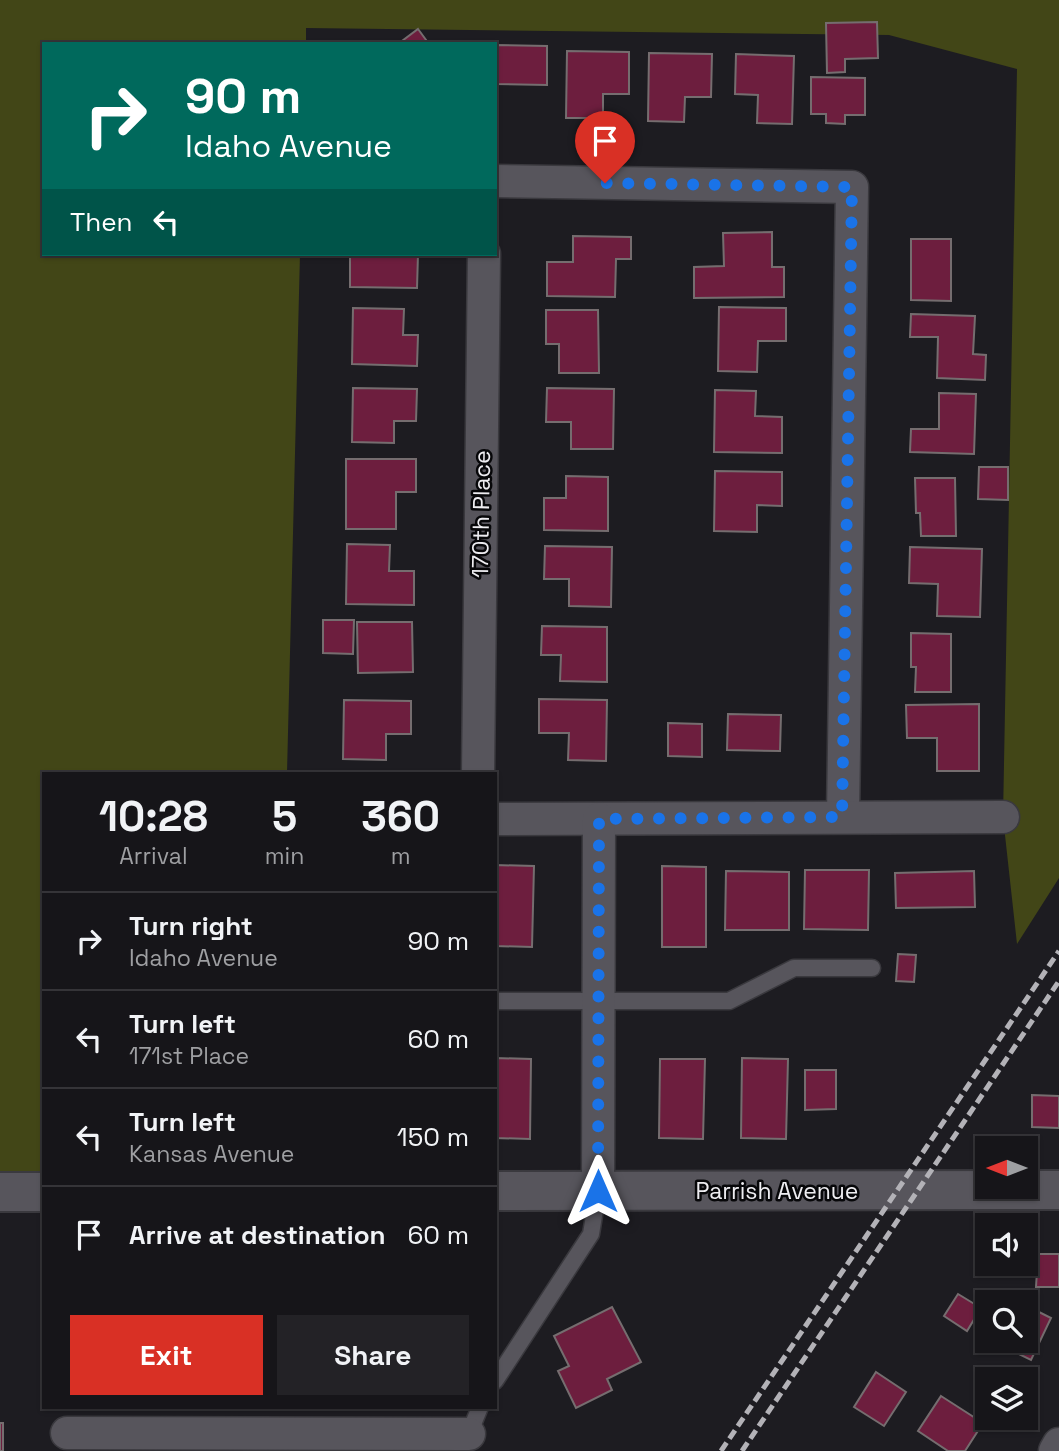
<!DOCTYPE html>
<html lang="en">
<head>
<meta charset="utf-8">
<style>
  body { margin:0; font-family:"Space Grotesk",sans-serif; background:#232226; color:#f1f3f6; height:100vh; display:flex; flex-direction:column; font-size:26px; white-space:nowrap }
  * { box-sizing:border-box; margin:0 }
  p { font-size:23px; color:#9e9fa2 }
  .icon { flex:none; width:38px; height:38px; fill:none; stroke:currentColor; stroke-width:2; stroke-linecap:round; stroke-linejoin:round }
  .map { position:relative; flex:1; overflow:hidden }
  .details { position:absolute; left:42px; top:772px; width:455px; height:637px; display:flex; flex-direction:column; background:#161519; border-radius:0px; box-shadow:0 2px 5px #0004,0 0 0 2px #353438 }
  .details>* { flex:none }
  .banner { position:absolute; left:42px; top:42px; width:455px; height:214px; border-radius:0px; box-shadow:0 2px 5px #0004,0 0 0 2px #353438; background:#00695c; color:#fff; overflow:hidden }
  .needle { width:46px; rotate:270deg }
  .tools { position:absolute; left:975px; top:1136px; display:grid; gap:14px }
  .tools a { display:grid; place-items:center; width:63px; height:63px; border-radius:0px; background:#161519; box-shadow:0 2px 5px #0004,0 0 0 2px #353438; font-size:35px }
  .pin { position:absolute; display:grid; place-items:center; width:60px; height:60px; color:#fff; margin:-72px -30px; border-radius:50% 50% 50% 0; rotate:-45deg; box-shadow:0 0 7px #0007 }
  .pin .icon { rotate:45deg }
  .me { position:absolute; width:77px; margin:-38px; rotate:0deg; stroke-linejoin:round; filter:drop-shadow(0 0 5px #0008) }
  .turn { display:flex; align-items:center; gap:24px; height:147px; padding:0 28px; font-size:32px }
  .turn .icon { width:91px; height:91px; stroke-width:2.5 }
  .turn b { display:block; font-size:49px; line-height:60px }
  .then { display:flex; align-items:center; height:66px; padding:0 28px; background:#0003; gap:14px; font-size:26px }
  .eta { display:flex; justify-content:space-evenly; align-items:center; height:119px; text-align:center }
  .eta b { font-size:42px; font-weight:700; line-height:49px }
  .action { display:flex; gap:14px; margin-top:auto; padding:14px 28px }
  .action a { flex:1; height:80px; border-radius:0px; background:#d93025; color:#fff; font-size:28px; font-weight:700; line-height:80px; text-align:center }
  .action a+a { background:#232226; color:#f1f3f6 }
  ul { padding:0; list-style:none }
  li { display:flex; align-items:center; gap:21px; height:98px; padding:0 28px; border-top:2px solid #353438 }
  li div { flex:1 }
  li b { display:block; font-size:26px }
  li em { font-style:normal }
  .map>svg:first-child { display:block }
</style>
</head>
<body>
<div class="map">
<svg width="1059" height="1451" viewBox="0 0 1059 1451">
  <rect width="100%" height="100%" fill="#1d1c21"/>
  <polygon fill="#424617" points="0,0 1059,0 1059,878 1017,944 1003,817 1017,69 889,35 306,28 306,44 44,44 44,254 300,254 287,773 44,774 44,1192 0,1192"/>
  <g fill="#6d1e3e" stroke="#756d6f" stroke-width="2">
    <polygon points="877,22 878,58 845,59 845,72 827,73 826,23"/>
    <polygon points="418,29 429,44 398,44"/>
    <polygon points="495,45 547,46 547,85 495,84"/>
    <polygon points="567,51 629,52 629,94 603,94 603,118 566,118"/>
    <polygon points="649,53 712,54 711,97 685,97 684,122 648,121"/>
    <polygon points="736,54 794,56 792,124 757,123 758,95 735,94"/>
    <polygon points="811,77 865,78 865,115 845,115 845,124 826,123 826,114 811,114"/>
    <polygon points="772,232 772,267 784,267 784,297 694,298 694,267 724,266 723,233"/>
    <polygon points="573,236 631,237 631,259 616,259 615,297 547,296 547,262 573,262"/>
    <polygon points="911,239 951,239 951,301 911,300"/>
    <polygon points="350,254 418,254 417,288 350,287"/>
    <polygon points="719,307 786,308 786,341 758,341 757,372 718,371"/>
    <polygon points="353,308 404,309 403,335 418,335 417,366 352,364"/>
    <polygon points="546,310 598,310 599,373 559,373 559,344 546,344"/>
    <polygon points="911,314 975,316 973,354 986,355 985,380 937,378 938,337 910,337"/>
    <polygon points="353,388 417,389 416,421 394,421 394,443 352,442"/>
    <polygon points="547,388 614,389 613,449 571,449 571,422 546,422"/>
    <polygon points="715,390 756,391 755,416 782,417 782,453 714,452"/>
    <polygon points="939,393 976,394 974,454 910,452 911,429 939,429"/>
    <polygon points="346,459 416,459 416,492 396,492 396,529 346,529"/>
    <polygon points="979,467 1008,467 1008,500 978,499"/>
    <polygon points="715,471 782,472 782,506 757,505 757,532 714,531"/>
    <polygon points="566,476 608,477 608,531 544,530 544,498 566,498"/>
    <polygon points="915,478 955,478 956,536 921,536 920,513 916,513"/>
    <polygon points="347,544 390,545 389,571 414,571 414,605 346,604"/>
    <polygon points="545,546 612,547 611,607 569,606 569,579 544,579"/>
    <polygon points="910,547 982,549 980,617 937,616 938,584 909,583"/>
    <polygon points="323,620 354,620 353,654 323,653"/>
    <polygon points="357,622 412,622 413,672 358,673"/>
    <polygon points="542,626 607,627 607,682 560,681 561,655 541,655"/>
    <polygon points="911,633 951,634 951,692 915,692 916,667 911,667"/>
    <polygon points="539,699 607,700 606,761 568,760 569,733 539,733"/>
    <polygon points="344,700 411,701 411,734 386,734 386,760 343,759"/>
    <polygon points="979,704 979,771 937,771 937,738 907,738 906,705"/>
    <polygon points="728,714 781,715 780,751 727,750"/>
    <polygon points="668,723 702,724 702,757 668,756"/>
    <polygon points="495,865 534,866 532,947 495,946"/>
    <polygon points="662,866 706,867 706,947 662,947"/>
    <polygon points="805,870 869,870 868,930 804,929"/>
    <polygon points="726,871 789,872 789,930 725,930"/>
    <polygon points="974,871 975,907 896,908 895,873"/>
    <polygon points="898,954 916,955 914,982 896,981"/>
    <polygon points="495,1058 531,1059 530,1139 495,1138"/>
    <polygon points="742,1058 788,1059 786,1139 741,1138"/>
    <polygon points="660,1059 705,1059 703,1139 659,1138"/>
    <polygon points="805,1070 836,1070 836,1109 805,1110"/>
    <polygon points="1032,1095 1059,1096 1059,1128 1032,1127"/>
    <polygon points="1026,1240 1038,1240 1038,1254 1059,1254 1059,1287 1036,1287 1037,1271 1013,1271 1013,1264 1026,1264"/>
    <polygon points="958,1294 981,1308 967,1331 944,1316"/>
    <polygon points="1027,1306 1051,1318 1031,1360 998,1344 1000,1340 1026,1340"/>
    <polygon points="612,1307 641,1362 607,1379 612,1390 576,1408 558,1371 569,1366 554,1336"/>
    <polygon points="876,1372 906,1392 884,1426 854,1407"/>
    <polygon points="941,1396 983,1423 965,1451 948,1451 918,1431"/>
    <rect x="0" y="1423" width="3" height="28"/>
  </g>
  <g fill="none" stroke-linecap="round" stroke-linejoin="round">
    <defs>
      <g id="service">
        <polyline points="495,1001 729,1001 794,968 872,968"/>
        <polyline points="495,1381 591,1234 598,1191"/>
        <polyline points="469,1434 480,1407"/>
      </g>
      <g id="minor">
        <polyline points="495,181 852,187 843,817"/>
        <polyline points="478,774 484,254"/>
        <polyline points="495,819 1003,817"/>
        <polyline points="598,1191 599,819"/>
        <polyline points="67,1433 469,1434"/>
        <polyline points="1055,1451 1059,1444"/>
      </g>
      <g id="tertiary">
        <polyline points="495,1191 1059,1190"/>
        <polyline points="0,1192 44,1192"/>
      </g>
    </defs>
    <use href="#service" stroke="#3a393e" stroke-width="19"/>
    <use href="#minor" stroke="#3a393e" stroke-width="35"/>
    <use href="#tertiary" stroke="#3a393e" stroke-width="42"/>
    <use href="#service" stroke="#57555c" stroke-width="16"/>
    <use href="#minor" stroke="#57555c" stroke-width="32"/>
    <use href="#tertiary" stroke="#57555c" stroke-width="38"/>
    <g stroke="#b3b2b7" stroke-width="5" stroke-dasharray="10 5" stroke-linecap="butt">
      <polyline points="721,1451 1059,951"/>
      <polyline points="742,1451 1059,981"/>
    </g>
  </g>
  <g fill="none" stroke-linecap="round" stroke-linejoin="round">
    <polyline stroke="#1a73e8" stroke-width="12" stroke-dasharray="0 21.6" points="598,1191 599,819 842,817 852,187 605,183"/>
  </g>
  <g text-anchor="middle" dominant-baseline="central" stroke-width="5" stroke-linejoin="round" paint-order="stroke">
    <g font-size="23" fill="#eeedf1" stroke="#070709">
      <text transform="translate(481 514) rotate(-89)">170th Place</text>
      <text x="777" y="1191">Parrish Avenue</text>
    </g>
  </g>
</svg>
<div class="tools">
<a><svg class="needle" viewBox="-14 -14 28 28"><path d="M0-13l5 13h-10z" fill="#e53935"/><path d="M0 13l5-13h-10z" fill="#9e9fa2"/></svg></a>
<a><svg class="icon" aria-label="sound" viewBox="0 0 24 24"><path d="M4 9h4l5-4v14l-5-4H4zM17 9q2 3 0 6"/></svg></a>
<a><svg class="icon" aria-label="search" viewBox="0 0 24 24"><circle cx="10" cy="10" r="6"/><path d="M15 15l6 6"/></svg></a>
<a><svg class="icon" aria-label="layers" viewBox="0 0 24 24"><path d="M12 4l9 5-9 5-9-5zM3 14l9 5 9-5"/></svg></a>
</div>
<div class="pin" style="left:605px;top:183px;background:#d93025"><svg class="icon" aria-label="arrive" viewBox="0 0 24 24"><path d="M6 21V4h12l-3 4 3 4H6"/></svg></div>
<svg class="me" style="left:598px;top:1191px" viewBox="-20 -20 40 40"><path d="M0-17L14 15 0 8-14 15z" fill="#1a73e8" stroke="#fff" stroke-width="4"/></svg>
<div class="banner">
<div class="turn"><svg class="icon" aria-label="right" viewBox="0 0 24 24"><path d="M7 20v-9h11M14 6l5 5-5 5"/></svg><div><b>90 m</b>Idaho Avenue</div></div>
<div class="then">Then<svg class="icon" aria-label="left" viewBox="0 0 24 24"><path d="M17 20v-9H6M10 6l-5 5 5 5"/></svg></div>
</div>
<section class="details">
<div class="eta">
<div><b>10:28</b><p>Arrival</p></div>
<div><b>5</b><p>min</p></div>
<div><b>360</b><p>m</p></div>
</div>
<ul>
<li><svg class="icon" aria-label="right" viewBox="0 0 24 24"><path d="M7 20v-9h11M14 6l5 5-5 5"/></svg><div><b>Turn right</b><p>Idaho Avenue</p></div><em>90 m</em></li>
<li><svg class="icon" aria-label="left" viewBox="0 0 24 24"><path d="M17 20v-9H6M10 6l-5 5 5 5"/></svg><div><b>Turn left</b><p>171st Place</p></div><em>60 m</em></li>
<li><svg class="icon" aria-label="left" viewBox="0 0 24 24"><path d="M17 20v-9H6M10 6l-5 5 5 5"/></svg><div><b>Turn left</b><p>Kansas Avenue</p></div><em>150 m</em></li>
<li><svg class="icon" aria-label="arrive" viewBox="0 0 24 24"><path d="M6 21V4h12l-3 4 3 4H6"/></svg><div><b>Arrive at destination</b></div><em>60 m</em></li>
</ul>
<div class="action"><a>Exit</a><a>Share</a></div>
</section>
</div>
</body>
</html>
